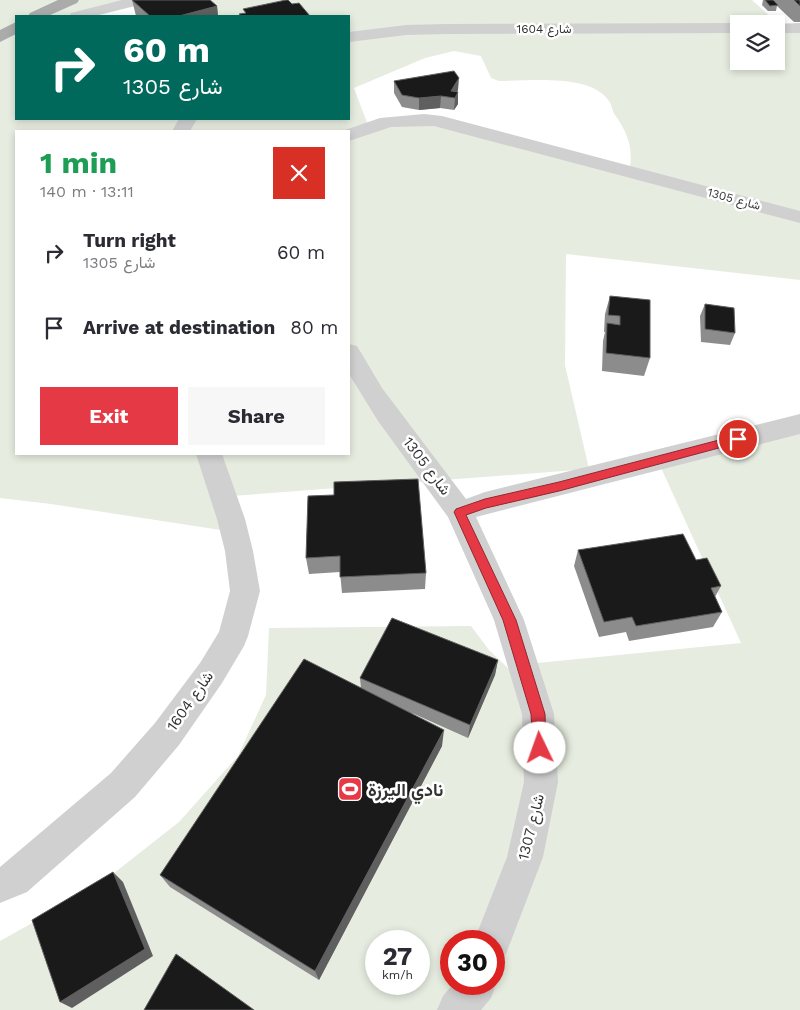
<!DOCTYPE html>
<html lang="en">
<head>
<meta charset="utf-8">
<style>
  body { margin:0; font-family:"Work Sans",Vazirmatn,sans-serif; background:#f7f7f7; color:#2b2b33; height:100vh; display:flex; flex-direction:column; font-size:19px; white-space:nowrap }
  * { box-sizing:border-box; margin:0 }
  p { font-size:16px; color:#7c7c81 }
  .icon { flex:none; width:28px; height:28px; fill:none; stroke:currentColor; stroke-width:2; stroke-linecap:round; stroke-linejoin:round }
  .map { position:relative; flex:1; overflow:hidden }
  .sheet { position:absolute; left:15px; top:130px; width:335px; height:325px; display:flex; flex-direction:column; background:#fff; border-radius:0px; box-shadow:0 2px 8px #0003 }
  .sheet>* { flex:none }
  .guide { position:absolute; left:15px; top:15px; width:335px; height:105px; border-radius:0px; box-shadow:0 2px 8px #0003; background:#00695c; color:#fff; overflow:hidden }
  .controls { position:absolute; left:730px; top:15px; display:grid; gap:10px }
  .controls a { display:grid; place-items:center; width:55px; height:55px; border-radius:0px; background:#fff; box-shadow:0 2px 8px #0003; font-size:25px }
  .speed { position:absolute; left:365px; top:930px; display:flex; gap:10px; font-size:25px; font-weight:700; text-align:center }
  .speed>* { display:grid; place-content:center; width:65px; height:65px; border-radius:50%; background:#fff; box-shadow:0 2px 8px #0003; line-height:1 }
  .speed small { font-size:12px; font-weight:400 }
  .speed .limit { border:8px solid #d22; background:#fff; color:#111 }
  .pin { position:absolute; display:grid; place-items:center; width:42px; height:42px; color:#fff; margin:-21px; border:2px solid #fff; border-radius:50%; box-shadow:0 1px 5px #0007 }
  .me { position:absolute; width:55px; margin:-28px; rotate:357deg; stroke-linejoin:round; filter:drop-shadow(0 0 4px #0008) }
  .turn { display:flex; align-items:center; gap:18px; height:105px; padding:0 25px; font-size:22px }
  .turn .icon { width:65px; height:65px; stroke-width:2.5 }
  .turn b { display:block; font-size:35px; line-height:42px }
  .round { display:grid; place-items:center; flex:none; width:52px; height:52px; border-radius:0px; background:#f7f7f7 }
  .summary { display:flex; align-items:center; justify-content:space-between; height:85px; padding:0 25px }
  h1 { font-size:30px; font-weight:700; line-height:38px; color:#1e9e55 }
  .primary-button { display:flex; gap:10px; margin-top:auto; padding:10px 25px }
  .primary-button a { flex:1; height:58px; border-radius:0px; background:#e63946; color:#fff; font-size:20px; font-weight:700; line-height:58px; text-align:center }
  .primary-button a+a { background:#f7f7f7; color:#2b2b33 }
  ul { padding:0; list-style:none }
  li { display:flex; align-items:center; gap:15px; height:75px; padding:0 25px }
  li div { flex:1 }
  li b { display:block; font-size:19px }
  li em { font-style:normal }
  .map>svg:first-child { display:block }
</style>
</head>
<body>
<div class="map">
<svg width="800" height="1010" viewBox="0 0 800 1010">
  <rect width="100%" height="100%" fill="#fff"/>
  <g fill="#e6ecdf" fill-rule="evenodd">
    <path d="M0,0H144L90,16H16V119H349V16H309L298,2L254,16H220L202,0H752L779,24H800V280L566,254L565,365L589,469L232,496L234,532L51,504L0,498ZM739,24H776V61H739ZM454,51L481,56L491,78L499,81C528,81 591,73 609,101C612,105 612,111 615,115C628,133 634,150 629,172L422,121L369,128L354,88L425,58ZM16,131H349V454H16Z"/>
    <path d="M800,422V1010H0V941L95,888L179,822L238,756L266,695L269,628L471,626L489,650L511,671L527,664L741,643L657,459ZM376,941H419V984H376ZM451,941H494V984H451Z"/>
  </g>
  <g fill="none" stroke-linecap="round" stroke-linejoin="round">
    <g fill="#d0d0d0" fill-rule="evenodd">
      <polygon points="122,0 149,0 147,3 95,16 69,16 71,13"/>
      <polygon points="739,23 742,24 739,24 739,33 447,34 406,35 349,42 349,32 406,25 447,24"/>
      <polygon points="800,23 800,33 776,33 776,24 773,24"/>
      <polygon points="424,114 442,116 800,211 800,223 434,126 391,127 349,141 349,131 342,131 380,118"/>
      <polygon points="179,119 197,119 190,131 172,131"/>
      <polygon points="349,344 357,346 382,388 466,499 485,492 800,414 800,434 476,517 524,620 554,714 558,782 543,857 506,954 494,960 494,941 474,941 507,857 524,782 522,714 494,620 448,517 378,421 349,374"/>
      <polygon points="196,454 222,454 245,519 253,551 260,591 248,636 244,646 222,683 179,745 135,797 27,892 0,903 0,867 111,773 155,723 200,663 219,632 230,591 225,551 217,519"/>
      <polygon points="494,978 496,984 491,998 481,1010 437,1010 443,996 453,984 494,984"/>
    </g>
    <g fill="#ababab" fill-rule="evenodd">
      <polygon points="58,0 79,0 77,3 48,16 28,16 30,13"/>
      <polygon points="16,22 16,34 0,42 0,30"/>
    </g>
  </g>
  <g fill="#8c8c8c">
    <polygon points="132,0 217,6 218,16 136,16"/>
    <polygon points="763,0 800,0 800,22 794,22 777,6 776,11 768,11 762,5"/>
    <polygon points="394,81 458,90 457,92 458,104 454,110 440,108 419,110 402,107 394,93"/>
    <polygon points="610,296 650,358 644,376 602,371 603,341 605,332 604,332 605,314"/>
    <polygon points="705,304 735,333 730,345 701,342 700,316"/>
    <polygon points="308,496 426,573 425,589 342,593 340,572 309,574 306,558"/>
    <polygon points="578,550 696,560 721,586 715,597 722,612 713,627 629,641 626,632 599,637 574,566"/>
    <polygon points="498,660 495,675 468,738 412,713 442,746 319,980 170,887 160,875 361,688 360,678"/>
  </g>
  <g fill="#5f5f5f">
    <polygon points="217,6 218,16 179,16"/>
    <polygon points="459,78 458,90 453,98 451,91"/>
    <polygon points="458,92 458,104 454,110 455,98"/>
    <polygon points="441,96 440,108 419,110 419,98"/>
    <polygon points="498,660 495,675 468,738 470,725"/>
    <polygon points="444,730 442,746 319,980 315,971"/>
    <polygon points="113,872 123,882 153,956 72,1008 60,1002"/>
  </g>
  <g fill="#1a1a1a" stroke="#5f5f5f">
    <polygon points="132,0 210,0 217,6 179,16 150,16"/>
    <polygon points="286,0 288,0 292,4 299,3 310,16 241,16 239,14 246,13 243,9"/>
    <polygon points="765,0 773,0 778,5 770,6"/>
    <polygon points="794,0 800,0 800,6"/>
    <polygon points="454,71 459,78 451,91 458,92 455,98 441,96 419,98 402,95 394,81"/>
    <polygon points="610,296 650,300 650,358 606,353 607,323 620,325 620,316 608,315"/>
    <polygon points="705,304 734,308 735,333 705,329"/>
    <polygon points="418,479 426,573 340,577 340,556 306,558 308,496 334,495 334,482"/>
    <polygon points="683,534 696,560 707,558 721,586 711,588 722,612 636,626 632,617 604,622 578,550"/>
    <polygon points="392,618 498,660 470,725 360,678"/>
    <polygon points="304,659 444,730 315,971 160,875"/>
    <polygon points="113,872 145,949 60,1002 32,920"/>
    <polygon points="176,954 254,1010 144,1010"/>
  </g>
  <polygon fill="#e63946" stroke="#96252e" points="738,435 741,437 743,439 741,442 559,491 486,508 466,515 516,620 545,714 546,748 544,753 540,755 535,753 533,748 531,714 503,620 454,512 456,509 485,499 559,482"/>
  <defs>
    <symbol id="stadium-square" viewBox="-11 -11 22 22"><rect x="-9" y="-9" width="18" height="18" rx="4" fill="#e63946" stroke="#fff"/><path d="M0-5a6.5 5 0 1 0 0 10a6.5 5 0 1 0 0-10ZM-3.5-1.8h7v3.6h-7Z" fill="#fff"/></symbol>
  </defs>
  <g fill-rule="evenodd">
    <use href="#stadium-square" x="336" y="775" width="28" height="28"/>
  </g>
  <g text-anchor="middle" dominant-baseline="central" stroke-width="5" stroke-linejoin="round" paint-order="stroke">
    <g font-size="12" fill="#333" stroke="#fff">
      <text x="544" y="29">شارع 1604</text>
      <text transform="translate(734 199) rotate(15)">شارع 1305</text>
    </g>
    <g font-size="15" fill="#333" stroke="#fff">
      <text transform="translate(427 466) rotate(53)">شارع 1305</text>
      <text transform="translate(190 701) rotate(-55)">شارع 1604</text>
      <text transform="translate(531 827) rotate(-76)">شارع 1307</text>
    </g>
    <g font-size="18" font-weight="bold" fill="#333" stroke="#fff" text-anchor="start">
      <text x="368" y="789">نادي اليرزة</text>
    </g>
  </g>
</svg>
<div class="controls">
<a><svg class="icon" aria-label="layers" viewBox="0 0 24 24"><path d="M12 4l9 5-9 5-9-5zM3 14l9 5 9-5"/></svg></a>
</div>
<div class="speed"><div>27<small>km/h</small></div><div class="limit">30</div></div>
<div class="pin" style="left:738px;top:439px;background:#d93025"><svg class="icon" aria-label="arrive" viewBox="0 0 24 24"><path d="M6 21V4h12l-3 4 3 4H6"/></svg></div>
<svg class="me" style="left:540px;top:748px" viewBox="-20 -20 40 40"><circle r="19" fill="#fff"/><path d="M0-13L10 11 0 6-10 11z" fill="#e63946"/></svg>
<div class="guide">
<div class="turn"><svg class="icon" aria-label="right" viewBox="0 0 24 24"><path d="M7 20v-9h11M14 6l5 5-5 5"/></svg><div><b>60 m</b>شارع 1305</div></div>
</div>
<section class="sheet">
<div class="summary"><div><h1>1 min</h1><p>140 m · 13:11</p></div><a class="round" style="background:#d93025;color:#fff"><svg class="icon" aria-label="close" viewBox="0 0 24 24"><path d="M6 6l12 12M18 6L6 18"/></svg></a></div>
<ul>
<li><svg class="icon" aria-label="right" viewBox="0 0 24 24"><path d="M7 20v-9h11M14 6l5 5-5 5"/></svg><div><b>Turn right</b><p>شارع 1305</p></div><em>60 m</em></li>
<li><svg class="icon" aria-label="arrive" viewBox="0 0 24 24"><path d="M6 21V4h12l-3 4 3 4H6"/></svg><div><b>Arrive at destination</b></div><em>80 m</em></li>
</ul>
<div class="primary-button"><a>Exit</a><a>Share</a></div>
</section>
</div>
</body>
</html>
